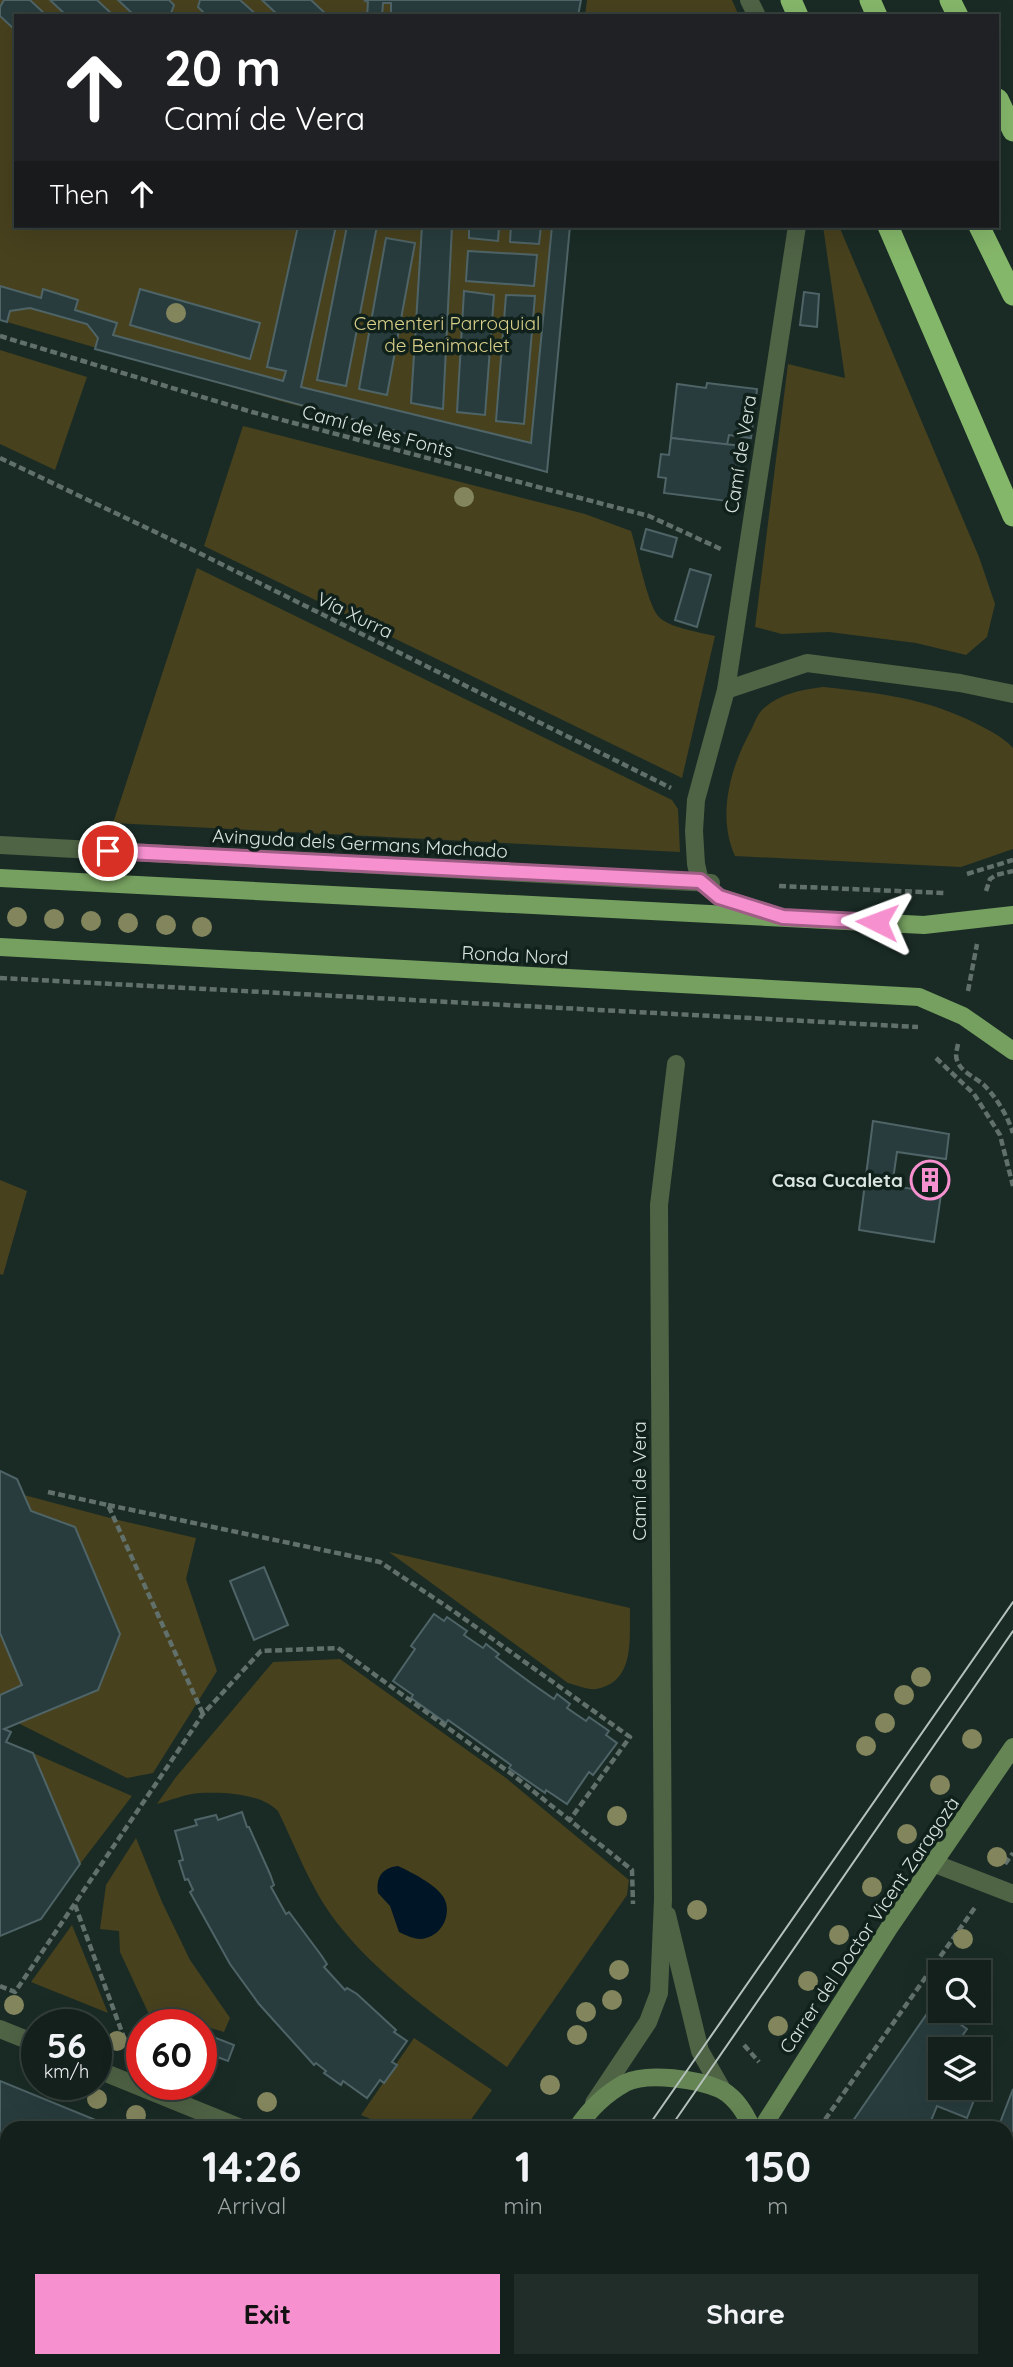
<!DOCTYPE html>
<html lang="en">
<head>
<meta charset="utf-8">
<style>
  body { margin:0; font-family:Quicksand,sans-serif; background:#212d29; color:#f1f3f6; height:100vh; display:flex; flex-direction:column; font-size:26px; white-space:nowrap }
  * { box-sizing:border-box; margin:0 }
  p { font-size:23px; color:#9da3a3 }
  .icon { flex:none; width:38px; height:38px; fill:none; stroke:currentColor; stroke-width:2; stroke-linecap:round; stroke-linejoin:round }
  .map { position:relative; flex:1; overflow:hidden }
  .details { position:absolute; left:0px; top:2121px; width:1013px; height:247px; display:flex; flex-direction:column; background:#14201c; border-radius:21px 21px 0 0; box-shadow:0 7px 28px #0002,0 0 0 2px #333e3b }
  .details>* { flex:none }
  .guide { position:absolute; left:14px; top:14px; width:985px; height:214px; border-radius:0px; box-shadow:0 7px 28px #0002,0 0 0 2px #333e3b; background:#202124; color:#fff; overflow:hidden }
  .tools { position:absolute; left:928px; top:1960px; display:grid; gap:14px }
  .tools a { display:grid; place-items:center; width:63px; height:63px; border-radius:0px; background:#14201c; box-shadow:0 7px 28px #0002,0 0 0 2px #333e3b; font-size:35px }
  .speed { position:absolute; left:21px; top:2009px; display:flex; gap:14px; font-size:35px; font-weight:700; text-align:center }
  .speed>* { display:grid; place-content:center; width:91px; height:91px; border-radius:50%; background:#14201c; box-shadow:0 7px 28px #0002,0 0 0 2px #333e3b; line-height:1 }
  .speed small { font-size:18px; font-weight:400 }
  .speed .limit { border:10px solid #d22; background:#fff; color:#111 }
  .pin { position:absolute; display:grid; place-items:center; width:60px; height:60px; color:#fff; margin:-30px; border:4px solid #fff; border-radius:50%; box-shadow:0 2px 7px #0007 }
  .me { position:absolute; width:77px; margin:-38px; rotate:273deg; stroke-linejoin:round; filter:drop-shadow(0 0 5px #0008) }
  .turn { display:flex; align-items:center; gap:24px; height:147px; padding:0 35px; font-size:32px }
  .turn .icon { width:91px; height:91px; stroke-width:2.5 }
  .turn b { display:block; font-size:49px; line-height:60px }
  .then { display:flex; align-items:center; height:66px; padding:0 35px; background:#0003; gap:14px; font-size:26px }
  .eta { display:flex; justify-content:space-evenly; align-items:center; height:119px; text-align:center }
  .eta b { font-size:42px; font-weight:700; line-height:49px }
  .button { display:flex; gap:14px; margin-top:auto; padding:14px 35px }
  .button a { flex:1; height:80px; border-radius:0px; background:#f690cf; color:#111; font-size:28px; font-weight:700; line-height:80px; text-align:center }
  .button a+a { background:#212d29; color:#f1f3f6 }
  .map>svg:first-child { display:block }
</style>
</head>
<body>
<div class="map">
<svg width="1013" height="2367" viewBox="0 0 1013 2367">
  <rect width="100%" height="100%" fill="#1a2b25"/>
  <g fill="#1e372e">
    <polygon points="0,2081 115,2128 7,2128 7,2361 13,2361 10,2367 0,2367"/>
    <polygon points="594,2361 685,2361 701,2367 590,2367"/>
  </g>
  <g fill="#47411e">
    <polygon points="0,0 581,0 578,16 16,16 16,226 570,226 547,472 280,401 0,320"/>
    <polygon points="587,0 732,0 739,16 585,16"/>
    <polygon points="823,226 839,226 979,557 995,604 987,637 966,655 916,643 829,632 782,634 755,627 788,364 845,378"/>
    <polygon points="0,350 87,377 55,470 0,444"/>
    <path d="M243,426L585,514L631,531C637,549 647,603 658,616C669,628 699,632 715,636L682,778L204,546Z"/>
    <polygon points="197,568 672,800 678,809 680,852 113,823"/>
    <path d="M823,687C879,693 926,698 977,724C990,731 1002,736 1013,748V849L961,867L735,856C717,816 730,769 750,732C754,725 757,714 763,709C781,693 801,690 823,687Z"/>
    <polygon points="0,1180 27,1191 3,1275 0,1274"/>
    <polygon points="24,1495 114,1519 196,1538 186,1579 217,1671 153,1773 127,1778 18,1723 75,1527 31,1511"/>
    <path d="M389,1552L630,1608C629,1638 636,1682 596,1689C588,1690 576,1685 568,1683Z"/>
    <polygon points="0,1633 22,1685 0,1695"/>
    <path d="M340,1659L506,1778L629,1880L627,1895L507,2067C451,2027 385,1982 342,1929C313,1895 297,1850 278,1811C260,1793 224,1792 200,1793C186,1794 171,1800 157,1804L176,1777L273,1662Z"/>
    <polygon points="33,1753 132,1796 80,1864"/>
    <polygon points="136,1838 162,1902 190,1960 230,2018 224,2032 170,2016 166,2025 154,2025 120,1952 119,1931 100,1929 106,1885"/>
    <polygon points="72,1925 108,2013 31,1982"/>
    <polygon points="414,2038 492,2090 465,2128 392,2128 361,2115"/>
    <polygon points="594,2361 656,2361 665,2367 590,2367"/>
  </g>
  <path fill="#001627" d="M398,1866C411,1872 437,1885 444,1898C452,1913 443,1934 426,1938C417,1941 408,1936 399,1932L390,1906L378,1893C376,1878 381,1868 398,1866Z"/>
  <g fill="#283c3e" stroke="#4f6467" stroke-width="2">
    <polygon points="4,0 30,0 47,16 16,16 16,31 0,16 0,7"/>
    <polygon points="50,0 97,0 114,16 67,16"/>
    <polygon points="118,0 169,0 174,5 170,16 135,16"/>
    <polygon points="200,0 240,0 258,16 207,16 198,7"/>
    <polygon points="262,0 311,0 327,15 279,16"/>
    <polygon points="364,0 581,0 578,16 391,16 391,3 383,3 382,16 367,16 368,2"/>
    <polygon points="298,226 336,226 301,387 531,443 552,226 570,226 547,472 95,349 98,338 87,324 30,308 10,311 7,322 0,320 0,286 41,298 43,289 78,300 75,310 117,323 113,335 283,381 286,371 267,367"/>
    <polygon points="347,226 377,226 346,386 317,380"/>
    <polygon points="422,226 452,226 443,409 411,403"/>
    <polygon points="469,226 499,226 498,241 469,238"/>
    <polygon points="511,226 541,226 539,244 510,242"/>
    <polygon points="386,238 415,243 387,395 359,389"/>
    <polygon points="468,251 537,255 534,286 466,281"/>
    <polygon points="140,289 260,323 250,359 130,325"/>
    <polygon points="464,291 494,295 485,415 457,412"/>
    <polygon points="804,292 819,294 817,327 800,325"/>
    <polygon points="506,295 535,296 524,424 496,421"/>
    <polygon points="707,383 757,389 751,438 729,435 727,445 671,438 677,384 706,388"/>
    <polygon points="671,438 742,446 735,502 664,493 666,478 658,477 661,454 669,455"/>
    <polygon points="646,529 677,538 672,557 641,549"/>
    <polygon points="690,569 711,575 697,627 675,620"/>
    <polygon points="873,1121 949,1134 946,1159 897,1152 892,1186 913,1189 918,1171 944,1174 934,1242 859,1230"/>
    <polygon points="0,1471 17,1479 31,1511 75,1527 120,1634 98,1690 4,1729 11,1732 6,1742 33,1753 80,1864 41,1919 0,1936 0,1695 22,1685 0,1633"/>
    <polygon points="264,1567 288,1625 254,1640 230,1581"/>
    <polygon points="434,1614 444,1621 447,1617 467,1631 464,1635 483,1648 486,1644 499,1654 496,1657 531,1683 554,1699 557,1694 570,1704 567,1708 586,1721 589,1717 609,1731 606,1735 617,1743 593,1775 589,1772 567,1804 546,1790 545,1793 509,1768 511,1765 448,1720 446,1723 411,1698 413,1695 393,1681 415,1649 411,1646"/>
    <polygon points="242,1812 247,1827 249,1827 270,1874 274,1885 271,1887 286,1914 289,1912 321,1955 327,1964 324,1967 345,1990 347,1988 357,1994 396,2030 394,2032 407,2041 392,2062 397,2065 384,2083 380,2080 367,2098 343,2081 341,2085 324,2073 326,2071 316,2063 314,2065 259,2004 230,1964 190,1892 193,1890 188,1879 185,1880 179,1861 183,1860 175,1831 197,1825 195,1820 216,1815 218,1820"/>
    <polygon points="933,2005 967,2029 953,2049 940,2049 940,2088 978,2088 978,2070 985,2072 967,2118 937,2106 928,2128 848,2128"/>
    <polygon points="203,2033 234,2045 228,2061 201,2051"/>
    <polygon points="0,2081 115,2128 7,2128 7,2259 0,2269 7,2274 7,2284 0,2279"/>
    <polygon points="1013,2089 1013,2210 1006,2207 1006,2128 998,2128"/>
  </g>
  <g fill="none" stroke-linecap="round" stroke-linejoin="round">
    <g stroke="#61706b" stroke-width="4.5" stroke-dasharray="7 3.5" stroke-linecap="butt">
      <polyline points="0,336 252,412 649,516 723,550"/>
      <polyline points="0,458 195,551 671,788"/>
      <polyline points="967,874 1013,860"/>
      <polyline points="779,886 945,893"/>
      <polyline points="986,891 990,879 996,875 1013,871"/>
      <polyline points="0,978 918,1027"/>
      <polyline points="968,991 977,944"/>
      <path d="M958,1044C957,1049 955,1056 957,1060C960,1072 977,1078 985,1086C998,1100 1007,1115 1013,1133"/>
      <polyline points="936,1058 974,1094 1000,1135 1013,1186"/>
      <polyline points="48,1492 108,1505 203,1714"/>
      <polyline points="108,1505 380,1562 452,1610 630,1737 569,1821"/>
      <polyline points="1005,1864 1013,1853"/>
      <polyline points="75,1905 130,2054"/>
      <polyline points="0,1986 15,1992 203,1714 261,1651 338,1648 513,1775 632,1870 633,1904"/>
      <polyline points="744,2045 759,2062"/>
      <polyline points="819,2128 976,1906"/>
      <polyline points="739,2361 755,2367"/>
      <polyline points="570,2367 575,2361"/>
    </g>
    <g stroke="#4f6345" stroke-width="18">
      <polyline points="749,0 757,16"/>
      <polyline points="726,690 807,663 960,683 1013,694"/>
      <polyline points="0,845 711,883"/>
      <polyline points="775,915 719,897 700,881 696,864 694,831 696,800 726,690 797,226"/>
      <polyline points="933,1863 1013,1894"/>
      <polyline points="667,1915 700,2051 723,2091"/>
      <polyline points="0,2029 37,2044"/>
      <polyline points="96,2069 241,2128"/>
      <polyline points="594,2103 648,2022 659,1993 663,1899 659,1205 676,1064"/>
      <polyline points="818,2361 833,2367"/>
      <polyline points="962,2361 977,2367"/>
    </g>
    <g stroke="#658554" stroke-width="18">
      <path d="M577,2128C589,2110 605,2094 625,2083C647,2072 699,2079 722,2090C737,2099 745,2113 752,2128"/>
      <polyline points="762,2128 889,1928 1013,1747"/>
      <polyline points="460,2367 464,2361"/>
      <polyline points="529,2367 533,2361"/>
    </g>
    <g stroke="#76a060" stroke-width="18">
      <polyline points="0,878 924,925 1013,915"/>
      <polyline points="0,947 919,997 963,1016 1013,1051"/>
    </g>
    <g stroke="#85b76a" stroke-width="21">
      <polyline points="791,0 798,16"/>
      <polyline points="870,0 877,16"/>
      <polyline points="950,0 958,16"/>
      <polyline points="998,99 1013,131"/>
      <polyline points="888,226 1013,516"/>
      <polyline points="979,226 1013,295"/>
    </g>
    <g stroke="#b5c1bc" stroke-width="2">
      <polyline points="647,2128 1013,1602"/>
      <polyline points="670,2128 1013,1631"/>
      <polyline points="483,2367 487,2361"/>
      <polyline points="505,2367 509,2361"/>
    </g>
  </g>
  <g fill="#83855d">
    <circle cx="176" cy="313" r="10"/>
    <circle cx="464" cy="497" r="10"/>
    <circle cx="17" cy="917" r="10"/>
    <circle cx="54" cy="919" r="10"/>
    <circle cx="91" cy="921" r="10"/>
    <circle cx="128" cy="923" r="10"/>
    <circle cx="166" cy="925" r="10"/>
    <circle cx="202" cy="927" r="10"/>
    <circle cx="921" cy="1677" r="10"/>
    <circle cx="904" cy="1695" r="10"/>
    <circle cx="885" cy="1723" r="10"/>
    <circle cx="972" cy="1739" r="10"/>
    <circle cx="866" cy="1746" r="10"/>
    <circle cx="940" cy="1785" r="10"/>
    <circle cx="617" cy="1816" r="10"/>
    <circle cx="907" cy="1834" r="10"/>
    <circle cx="997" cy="1857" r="10"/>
    <circle cx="872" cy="1887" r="10"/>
    <circle cx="697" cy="1910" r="10"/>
    <circle cx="839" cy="1935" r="10"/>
    <circle cx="963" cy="1939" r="10"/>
    <circle cx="619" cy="1970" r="10"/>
    <circle cx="808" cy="1981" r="10"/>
    <circle cx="612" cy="2000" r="10"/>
    <circle cx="14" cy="2005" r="10"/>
    <circle cx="586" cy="2012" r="10"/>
    <circle cx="778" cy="2026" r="10"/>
    <circle cx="577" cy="2035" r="10"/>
    <circle cx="117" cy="2041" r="10"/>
    <circle cx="550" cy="2085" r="10"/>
    <circle cx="97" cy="2099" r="10"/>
    <circle cx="267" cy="2102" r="10"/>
    <circle cx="136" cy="2115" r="10"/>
  </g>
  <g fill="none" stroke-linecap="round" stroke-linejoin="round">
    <defs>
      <polyline id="route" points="108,851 700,881 719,897 783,917 877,922"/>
    </defs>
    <use href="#route" stroke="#a05e87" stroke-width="18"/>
    <use href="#route" stroke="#f690cf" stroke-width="12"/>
  </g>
  <defs>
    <symbol id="building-ring" viewBox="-11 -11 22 22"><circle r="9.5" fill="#10211b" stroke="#f690cf" stroke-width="1.5"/><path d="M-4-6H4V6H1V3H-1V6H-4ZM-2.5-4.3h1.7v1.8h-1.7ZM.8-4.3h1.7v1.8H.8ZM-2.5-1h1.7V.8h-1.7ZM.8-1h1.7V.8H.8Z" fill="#f690cf"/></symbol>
  </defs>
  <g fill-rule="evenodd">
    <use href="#building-ring" x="908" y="1158" width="44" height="44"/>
  </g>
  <g text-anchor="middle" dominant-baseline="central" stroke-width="7" stroke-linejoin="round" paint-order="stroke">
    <g font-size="19" fill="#d9cf8a" stroke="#10211b">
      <text x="447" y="323">Cementeri Parroquial<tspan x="447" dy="22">de Benimaclet</tspan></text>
    </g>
    <g font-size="19" fill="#d9e4df" stroke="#10211b">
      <text transform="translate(378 431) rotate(15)">Camí de les Fonts</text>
      <text transform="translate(740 454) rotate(-81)">Camí de Vera</text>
      <text transform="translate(355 615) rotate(26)">Vía Xurra</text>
      <text transform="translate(360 843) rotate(3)">Avinguda dels Germans Machado</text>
      <text transform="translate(515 955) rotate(3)">Ronda Nord</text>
      <text transform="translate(639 1481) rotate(-90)">Camí de Vera</text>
      <text transform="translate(869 1925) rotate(-56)">Carrer del Doctor Vicent Zaragozà</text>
    </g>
    <g font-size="19" font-weight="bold" fill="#d9e4df" stroke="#10211b" text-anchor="end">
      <text x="903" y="1180">Casa Cucaleta</text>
    </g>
  </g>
</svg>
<div class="tools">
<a><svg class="icon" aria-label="search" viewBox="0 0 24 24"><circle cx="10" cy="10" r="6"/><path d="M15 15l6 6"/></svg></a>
<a><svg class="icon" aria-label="layers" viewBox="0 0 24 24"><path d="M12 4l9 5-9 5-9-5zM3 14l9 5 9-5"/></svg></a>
</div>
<div class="speed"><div>56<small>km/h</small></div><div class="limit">60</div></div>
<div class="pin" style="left:108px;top:851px;background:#d93025"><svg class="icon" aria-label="arrive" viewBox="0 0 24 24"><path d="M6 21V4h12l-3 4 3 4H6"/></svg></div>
<svg class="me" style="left:877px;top:922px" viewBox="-20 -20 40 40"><path d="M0-17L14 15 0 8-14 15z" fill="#f690cf" stroke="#fff" stroke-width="4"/></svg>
<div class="guide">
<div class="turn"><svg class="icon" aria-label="ahead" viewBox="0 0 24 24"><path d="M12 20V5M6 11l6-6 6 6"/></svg><div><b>20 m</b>Camí de Vera</div></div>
<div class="then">Then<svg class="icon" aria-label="ahead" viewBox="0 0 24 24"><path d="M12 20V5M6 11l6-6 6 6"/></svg></div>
</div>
<section class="details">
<div class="eta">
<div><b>14:26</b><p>Arrival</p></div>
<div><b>1</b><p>min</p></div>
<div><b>150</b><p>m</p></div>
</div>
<div class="button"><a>Exit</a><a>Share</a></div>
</section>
</div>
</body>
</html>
